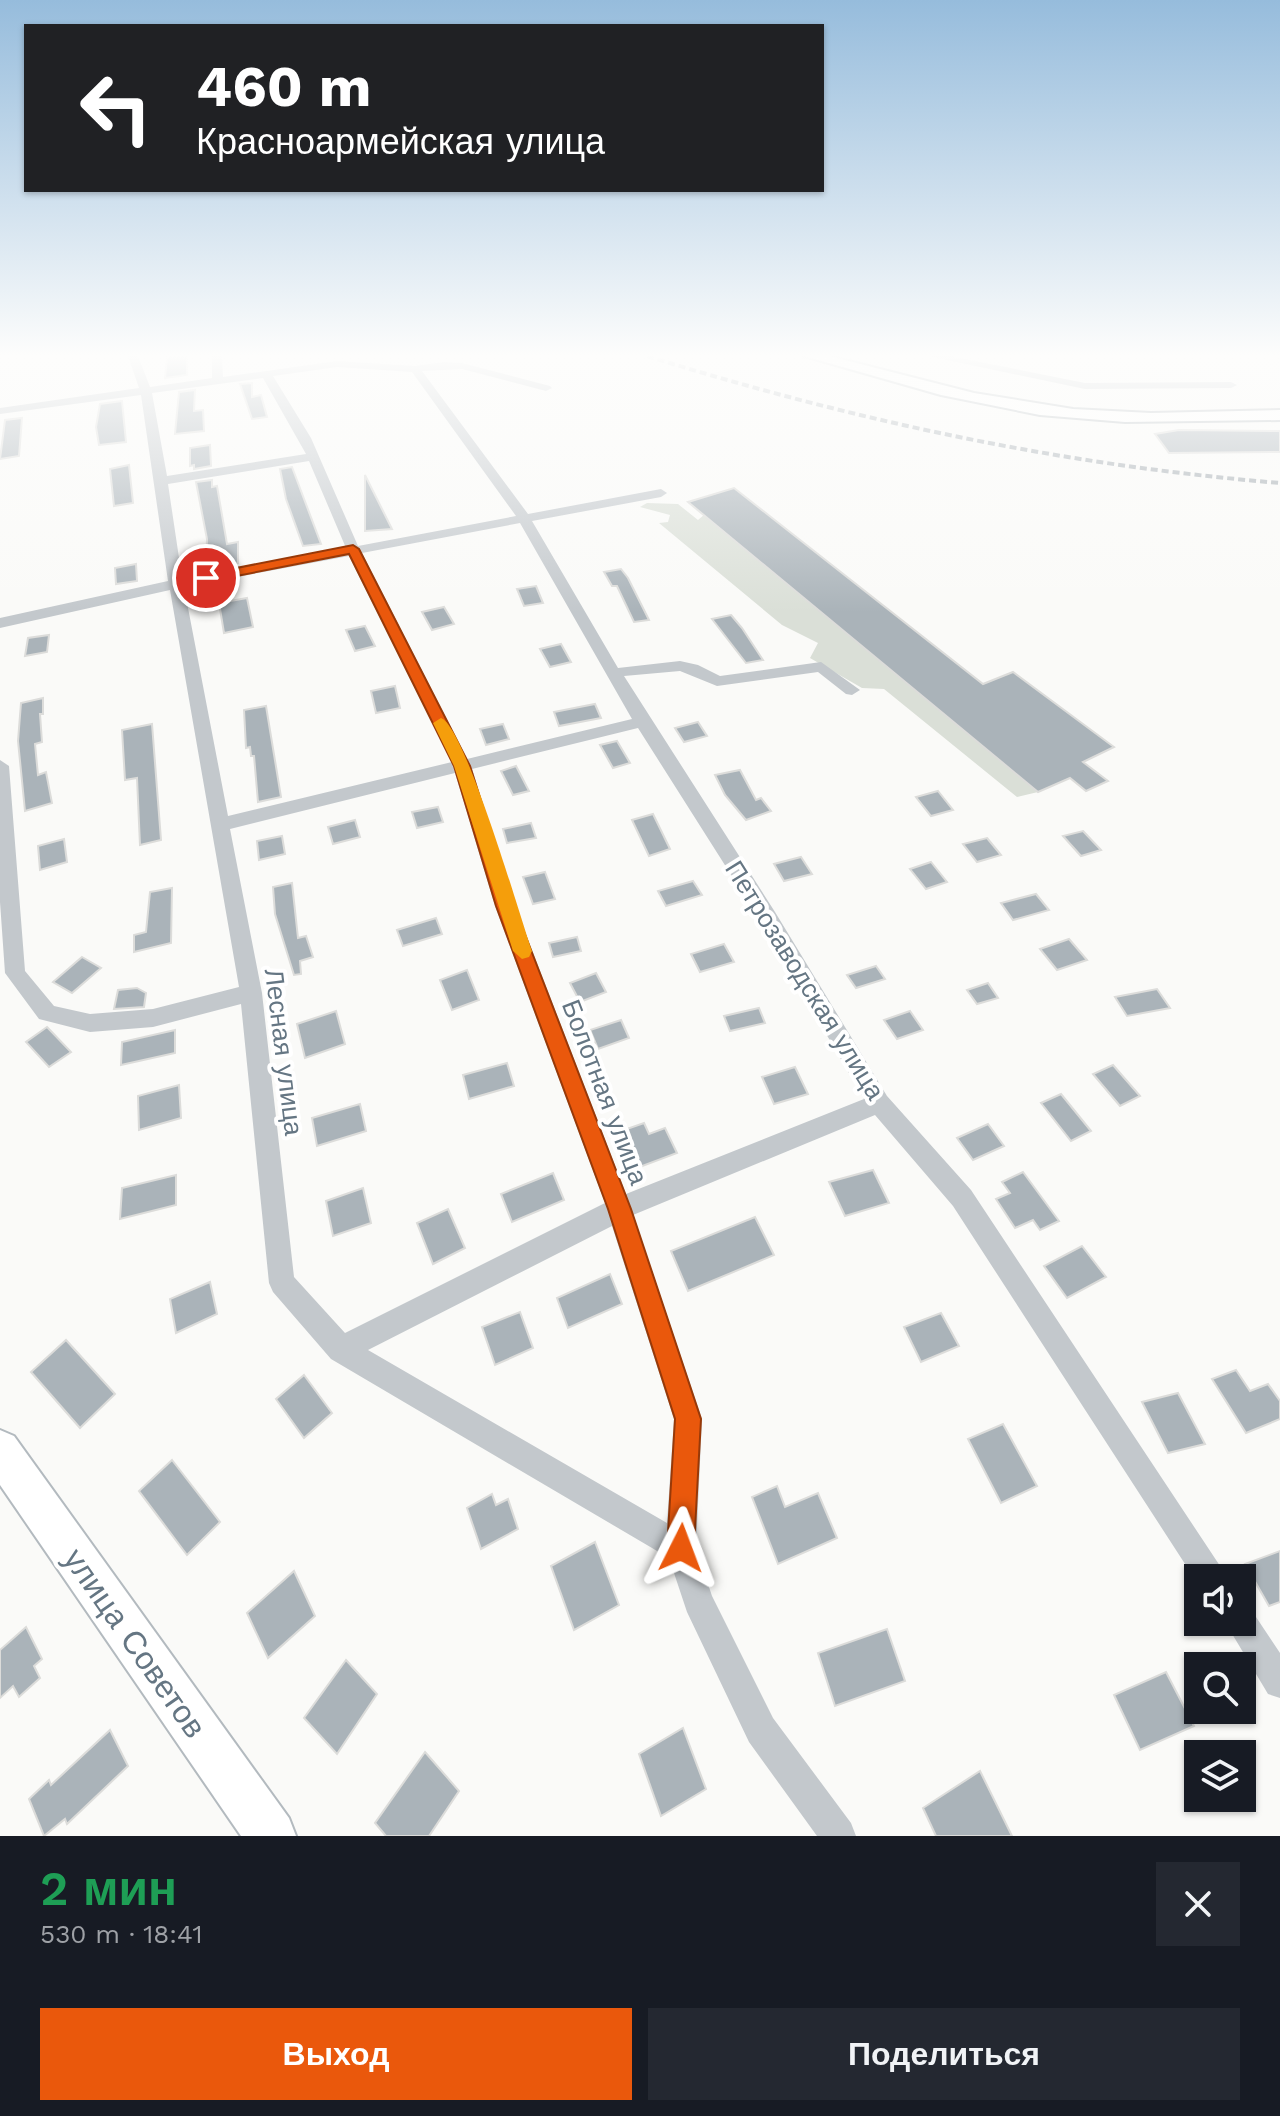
<!DOCTYPE html>
<html lang="ru">
<head>
<meta charset="utf-8">
<style>
  body { margin:0; font-family:"Work Sans",sans-serif; background:#242831; color:#f1f3f6; height:100vh; display:flex; flex-direction:column; font-size:30px; white-space:nowrap }
  * { box-sizing:border-box; margin:0 }
  p { font-size:26px; color:#9ea1a6 }
  .icon { flex:none; width:44px; height:44px; fill:none; stroke:currentColor; stroke-width:2; stroke-linecap:round; stroke-linejoin:round }
  .map { position:relative; height:1836px; overflow:hidden }
  .side { display:flex; flex-direction:column; background:#171b24; flex:1 }
  .side>* { flex:none }
  .top-card { position:absolute; left:24px; top:24px; width:800px; height:168px; border-radius:0px; box-shadow:0 2px 6px #0004; background:#202124; color:#fff; overflow:hidden }
  .fabs { position:absolute; left:1184px; top:1564px; display:grid; gap:16px }
  .fabs a { display:grid; place-items:center; width:72px; height:72px; border-radius:0px; background:#171b24; box-shadow:0 2px 6px #0004; font-size:40px }
  .pin { position:absolute; display:grid; place-items:center; width:68px; height:68px; color:#fff; margin:-34px; border:4px solid #fff; border-radius:50%; box-shadow:0 2px 8px #0007 }
  .me { position:absolute; width:88px; margin:-44px; rotate:3deg; stroke-linejoin:round; filter:drop-shadow(0 0 6px #0008) }
  .turn { display:flex; align-items:center; gap:28px; height:168px; padding:0 40px; font-size:36px }
  .turn .icon { width:104px; height:104px; stroke-width:2.5 }
  .turn b { display:block; font-size:56px; line-height:68px }
  .round { display:grid; place-items:center; flex:none; width:84px; height:84px; border-radius:0px; background:#242831 }
  .headline { display:flex; align-items:center; justify-content:space-between; height:136px; padding:0 40px }
  h1 { font-size:48px; font-weight:600; line-height:60px; color:#1e9e55 }
  .primary-button { display:flex; gap:16px; margin-top:auto; padding:16px 40px }
  .primary-button a { flex:1; height:92px; border-radius:0px; background:#ea580c; color:#fff; font-size:32px; font-weight:600; line-height:92px; text-align:center }
  .primary-button a+a { background:#242831; color:#f1f3f6 }
  .map>svg:first-child { display:block }
</style>
</head>
<body>
<div class="map">
<svg width="1280" height="1836" viewBox="0 0 1280 1836">
  <rect width="100%" height="100%" fill="#fafaf8"/>
  <polygon fill="#dadfd7" points="647,503 678,504 698,520 705,514 1038,792 1017,797 884,689 862,688 810,658 818,643 782,625 659,523 668,522 670,515 640,507"/>
  <g fill="#aab3b9" stroke="#dcdcda" stroke-width="2">
    <polygon points="167,356 187,356 187,375 165,378"/>
    <polygon points="252,383 252,397 261,395 267,417 252,419 240,384"/>
    <polygon points="195,390 194,411 203,410 204,431 175,434 179,392"/>
    <polygon points="122,401 126,442 99,445 96,427 100,404"/>
    <polygon points="22,418 19,456 0,459 5,420"/>
    <polygon points="1179,430 1280,431 1280,452 1169,453 1155,434"/>
    <polygon points="210,445 211,466 194,469 194,465 190,466 190,448"/>
    <polygon points="129,465 133,503 114,506 110,469"/>
    <polygon points="292,467 321,544 303,546 286,499 280,469"/>
    <polygon points="365,475 392,529 365,531"/>
    <polygon points="212,480 212,487 217,486 227,544 238,542 238,563 206,567 207,539 196,482"/>
    <polygon points="734,488 983,684 1013,672 1114,747 1083,762 1108,781 1086,791 1070,778 1038,792 688,502"/>
    <polygon points="136,564 137,581 116,584 115,568"/>
    <polygon points="621,569 628,578 649,620 634,622 617,586 612,586 604,572"/>
    <polygon points="536,586 543,603 524,606 517,589"/>
    <polygon points="247,598 253,627 224,633 219,603"/>
    <polygon points="444,607 454,624 432,630 422,612"/>
    <polygon points="731,615 742,628 763,660 746,663 712,619"/>
    <polygon points="365,626 375,646 355,651 346,630"/>
    <polygon points="49,635 47,652 25,656 28,638"/>
    <polygon points="561,644 571,662 550,667 540,649"/>
    <polygon points="395,686 400,708 376,713 371,691"/>
    <polygon points="43,698 43,714 40,714 42,742 35,744 38,775 46,772 52,803 25,811 18,741 21,703"/>
    <polygon points="595,704 601,718 559,726 554,712"/>
    <polygon points="266,706 281,797 258,802 254,756 251,756 250,747 246,748 244,710"/>
    <polygon points="698,722 707,736 684,742 675,728"/>
    <polygon points="152,724 161,840 140,845 137,778 125,780 122,730"/>
    <polygon points="503,724 509,739 486,745 480,729"/>
    <polygon points="617,741 630,763 613,768 600,745"/>
    <polygon points="516,766 529,791 513,795 501,771"/>
    <polygon points="740,770 756,800 761,798 771,811 746,820 725,795 715,775"/>
    <polygon points="938,791 953,810 931,816 916,797"/>
    <polygon points="438,807 443,822 417,828 412,812"/>
    <polygon points="653,814 670,849 649,856 632,820"/>
    <polygon points="355,820 360,837 333,844 328,827"/>
    <polygon points="531,823 536,838 507,843 503,829"/>
    <polygon points="1083,831 1101,850 1081,856 1063,836"/>
    <polygon points="282,836 285,854 259,860 257,841"/>
    <polygon points="987,838 1001,855 977,862 963,844"/>
    <polygon points="64,839 67,862 40,870 38,846"/>
    <polygon points="801,857 812,874 784,881 774,864"/>
    <polygon points="931,862 947,882 926,889 910,869"/>
    <polygon points="545,872 555,899 533,904 523,877"/>
    <polygon points="693,881 702,895 666,906 658,891"/>
    <polygon points="292,883 298,938 306,936 313,957 300,961 301,974 294,975 275,914 273,887"/>
    <polygon points="172,888 171,943 134,952 134,935 146,932 150,892"/>
    <polygon points="1036,894 1049,910 1013,920 1001,903"/>
    <polygon points="436,918 442,934 403,946 397,930"/>
    <polygon points="577,937 581,951 553,957 549,943"/>
    <polygon points="1069,939 1087,960 1057,970 1040,949"/>
    <polygon points="724,944 734,962 700,972 691,954"/>
    <polygon points="82,957 101,968 72,993 53,982"/>
    <polygon points="876,966 885,979 856,988 847,975"/>
    <polygon points="467,970 479,1000 452,1010 440,980"/>
    <polygon points="596,973 606,992 580,1002 570,983"/>
    <polygon points="988,983 998,998 977,1004 967,990"/>
    <polygon points="137,988 146,993 144,1007 114,1009 118,990"/>
    <polygon points="1157,989 1170,1008 1127,1016 1115,997"/>
    <polygon points="759,1008 765,1023 730,1031 724,1016"/>
    <polygon points="336,1011 345,1044 305,1058 297,1024"/>
    <polygon points="910,1011 923,1030 897,1039 884,1020"/>
    <polygon points="621,1020 629,1038 598,1049 590,1030"/>
    <polygon points="47,1027 71,1052 49,1067 26,1042"/>
    <polygon points="175,1030 175,1053 121,1065 122,1042"/>
    <polygon points="507,1063 514,1086 469,1099 463,1075"/>
    <polygon points="1113,1065 1140,1096 1120,1106 1093,1074"/>
    <polygon points="795,1067 808,1094 774,1104 762,1077"/>
    <polygon points="179,1085 181,1118 139,1130 138,1096"/>
    <polygon points="1061,1094 1091,1131 1071,1141 1041,1103"/>
    <polygon points="360,1104 366,1131 317,1146 312,1118"/>
    <polygon points="644,1123 649,1134 665,1128 677,1153 637,1168 621,1131"/>
    <polygon points="988,1124 1004,1146 973,1160 957,1138"/>
    <polygon points="873,1170 889,1203 845,1216 829,1182"/>
    <polygon points="1023,1172 1059,1221 1040,1230 1033,1220 1015,1228 996,1199 1010,1193 1002,1182"/>
    <polygon points="553,1173 564,1200 512,1222 501,1194"/>
    <polygon points="176,1175 176,1205 120,1219 122,1188"/>
    <polygon points="363,1188 371,1223 333,1236 326,1201"/>
    <polygon points="448,1209 465,1248 433,1264 417,1223"/>
    <polygon points="755,1217 774,1255 688,1291 671,1251"/>
    <polygon points="1082,1246 1106,1277 1067,1298 1044,1266"/>
    <polygon points="610,1274 622,1304 568,1328 557,1298"/>
    <polygon points="210,1282 217,1314 176,1333 170,1299"/>
    <polygon points="520,1312 533,1348 495,1365 482,1327"/>
    <polygon points="941,1313 959,1346 921,1362 904,1327"/>
    <polygon points="66,1340 115,1394 80,1428 31,1372"/>
    <polygon points="1236,1370 1250,1391 1268,1384 1280,1401 1280,1419 1246,1433 1212,1379"/>
    <polygon points="304,1375 332,1413 304,1438 276,1399"/>
    <polygon points="1178,1393 1205,1444 1168,1453 1142,1402"/>
    <polygon points="1003,1424 1037,1486 1001,1503 968,1439"/>
    <polygon points="172,1460 220,1522 187,1555 139,1491"/>
    <polygon points="777,1486 785,1507 818,1493 837,1538 778,1564 752,1497"/>
    <polygon points="492,1494 496,1505 508,1499 518,1529 481,1549 467,1508"/>
    <polygon points="595,1542 619,1605 574,1630 551,1566"/>
    <polygon points="1280,1551 1280,1602 1269,1606 1245,1564"/>
    <polygon points="294,1571 315,1616 268,1658 247,1613"/>
    <polygon points="26,1627 42,1659 34,1666 40,1678 19,1697 13,1686 0,1698 0,1650"/>
    <polygon points="887,1629 905,1681 835,1706 818,1653"/>
    <polygon points="346,1660 377,1694 337,1754 304,1718"/>
    <polygon points="1166,1672 1194,1726 1140,1750 1114,1695"/>
    <polygon points="683,1728 706,1789 661,1816 639,1754"/>
    <polygon points="110,1730 128,1766 67,1824 65,1819 44,1836 29,1799 49,1780 51,1785"/>
    <polygon points="425,1752 459,1791 429,1836 386,1836 375,1823"/>
    <polygon points="980,1771 1012,1836 936,1836 923,1808"/>
  </g>
  <g fill="none" stroke-linecap="round" stroke-linejoin="round">
    <defs>
      <g id="secondary">
        <polygon points="804,356 829,356 974,393 1073,409 1151,413 1280,410 1280,420 1125,422 1040,415 941,395"/>
        <polygon points="0,1430 14,1436 289,1818 296,1836 241,1836 0,1485"/>
      </g>
    </defs>
    <use href="#secondary" stroke="#b3babf" stroke-width="4"/>
    <g fill="#c3c8cc" fill-rule="evenodd">
      <path d="M128,356H138L150,387L212,378V356H222L223,377L337,361L415,366L444,362L462,363L550,386L552,388L546,391L462,369L422,371L528,514L661,489L667,493L661,497L532,521L618,668L680,661L698,665L720,676L821,662L860,690L852,695L846,694L818,672L717,686L680,671L624,676L775,912L887,1096L971,1190L1228,1578H1198V1584L953,1206L875,1115L633,1215L702,1419L696,1548L712,1596L773,1718L851,1823L856,1836H817L749,1742L687,1612L669,1558L331,1359L273,1292L269,1283L241,1004L153,1027L90,1032L39,1019L5,973L0,902V760L9,766L25,971L54,1006L90,1014L153,1009L239,987L170,590L0,628V618L168,581L141,395L0,414V408L139,388ZM337,367L412,372L516,516L358,546L311,438L273,376ZM263,378L306,454L167,476L152,393ZM309,461L346,548L182,578L168,484ZM520,523L632,719L467,759L362,553ZM349,556L452,762L228,816L184,587ZM638,728L761,922L864,1099L626,1194L515,906L472,769ZM455,773L495,906L605,1203L345,1333L294,1277L262,993L230,829ZM612,1226L674,1419L667,1523L368,1350Z"/>
      <polygon points="928,356 950,356 1085,383 1231,382 1237,385 1231,388 1085,389"/>
      <polygon points="1242,1607 1252,1611 1280,1653 1280,1698 1268,1694 1225,1622 1242,1622"/>
    </g>
    <use href="#secondary" fill="#fff" fill-rule="evenodd"/>
    <path stroke="#a2aab0" stroke-width="4" stroke-dasharray="7 4" stroke-linecap="butt" d="M647,356C856,421 1061,465 1280,483"/>
  </g>
  <linearGradient id="sky" x2="0" y2="1"><stop stop-color="#96bcdc"/><stop offset="0.58" stop-color="#fdfdfc"/><stop offset="1" stop-color="#fdfdfc" stop-opacity="0"/></linearGradient>
  <rect width="1280" height="613" fill="url(#sky)"/>
  <polygon fill="#ea580c" stroke="#983908" stroke-width="2" points="353,545 359,549 470,766 514,906 631,1209 701,1419 694,1548 690,1558 681,1562 671,1558 667,1548 675,1419 608,1209 496,906 454,766 349,554 206,582 199,578 206,574"/>
  <path fill="#f59e0b" d="M441,718C465,726 520,917 532,951L529,957L522,959L513,951L454,766L433,723Z"/>
  <g text-anchor="middle" dominant-baseline="central" stroke-width="8" stroke-linejoin="round" paint-order="stroke">
    <g font-size="26" fill="#657683" stroke="#fff">
      <text transform="translate(805 980) rotate(58)">Петрозаводская улица</text>
      <text transform="translate(284 1052) rotate(83)">Лесная улица</text>
      <text transform="translate(605 1092) rotate(69)">Болотная улица</text>
    </g>
    <g font-size="32" fill="#657683" stroke="#fff">
      <text transform="translate(135 1643) rotate(55)">улица Советов</text>
    </g>
  </g>
</svg>
<div class="fabs">
<a><svg class="icon" aria-label="sound" viewBox="0 0 24 24"><path d="M4 9h4l5-4v14l-5-4H4zM17 9q2 3 0 6"/></svg></a>
<a><svg class="icon" aria-label="search" viewBox="0 0 24 24"><circle cx="10" cy="10" r="6"/><path d="M15 15l6 6"/></svg></a>
<a><svg class="icon" aria-label="layers" viewBox="0 0 24 24"><path d="M12 4l9 5-9 5-9-5zM3 14l9 5 9-5"/></svg></a>
</div>
<div class="pin" style="left:206px;top:578px;background:#d93025"><svg class="icon" aria-label="arrive" viewBox="0 0 24 24"><path d="M6 21V4h12l-3 4 3 4H6"/></svg></div>
<svg class="me" style="left:681px;top:1548px" viewBox="-20 -20 40 40"><path d="M0-17L14 15 0 8-14 15z" fill="#ea580c" stroke="#fff" stroke-width="4"/></svg>
<div class="top-card">
<div class="turn"><svg class="icon" aria-label="left" viewBox="0 0 24 24"><path d="M17 20v-9H6M10 6l-5 5 5 5"/></svg><div><b>460 m</b>Красноармейская улица</div></div>
</div>
</div>
<section class="side">
<div class="headline"><div><h1>2 мин</h1><p>530 m · 18:41</p></div><a class="round"><svg class="icon" aria-label="close" viewBox="0 0 24 24"><path d="M6 6l12 12M18 6L6 18"/></svg></a></div>
<div class="primary-button"><a>Выход</a><a>Поделиться</a></div>
</section>
</body>
</html>
